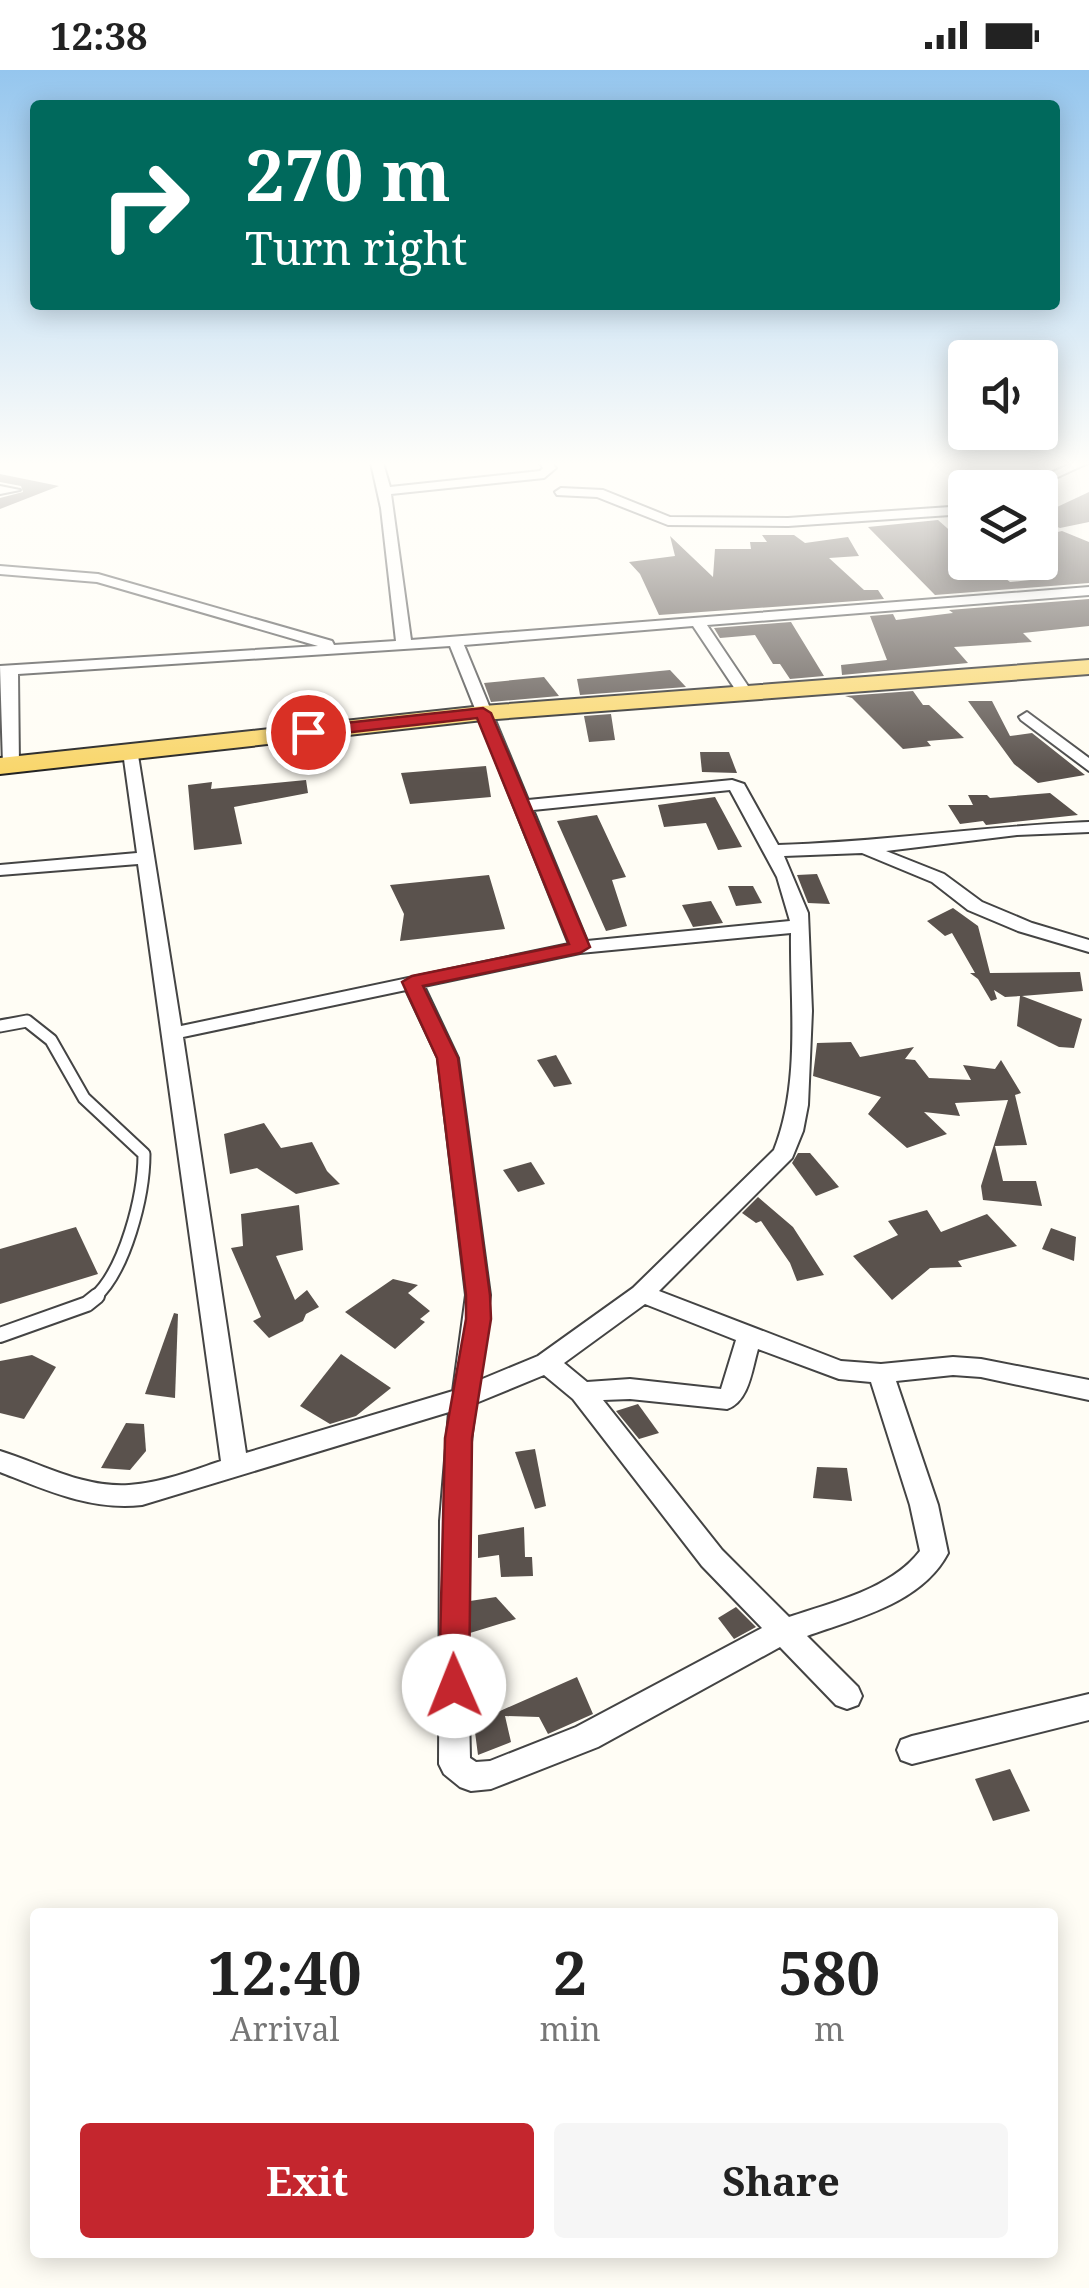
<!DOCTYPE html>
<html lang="en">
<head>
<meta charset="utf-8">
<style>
  body { margin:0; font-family:"Noto Serif",serif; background:#f6f6f6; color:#222; height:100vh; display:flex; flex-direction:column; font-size:38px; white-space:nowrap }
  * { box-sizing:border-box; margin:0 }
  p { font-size:32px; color:#767676 }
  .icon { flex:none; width:55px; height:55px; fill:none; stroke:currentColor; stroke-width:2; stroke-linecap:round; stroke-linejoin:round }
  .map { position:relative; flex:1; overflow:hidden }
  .drawer { position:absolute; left:30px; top:1838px; width:1028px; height:350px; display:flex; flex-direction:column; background:#fff; border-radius:10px; box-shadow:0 5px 25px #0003 }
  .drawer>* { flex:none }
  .hud { position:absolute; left:30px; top:30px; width:1030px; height:210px; border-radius:10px; box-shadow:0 5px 25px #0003; background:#00695c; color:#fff; overflow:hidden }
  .fabs { position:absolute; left:948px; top:270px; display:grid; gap:20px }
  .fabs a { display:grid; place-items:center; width:110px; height:110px; border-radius:10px; background:#fff; box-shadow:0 5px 25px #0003; font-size:50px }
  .pin { position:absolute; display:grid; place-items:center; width:85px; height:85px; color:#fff; margin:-42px; border:5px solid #fff; border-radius:50%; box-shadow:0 2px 10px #0007 }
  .me { position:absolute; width:110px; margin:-55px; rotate:359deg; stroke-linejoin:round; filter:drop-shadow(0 0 8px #0008) }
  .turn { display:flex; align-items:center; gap:35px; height:210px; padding:0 50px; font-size:45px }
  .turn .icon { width:130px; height:130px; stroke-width:2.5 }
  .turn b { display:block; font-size:70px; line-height:85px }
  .eta { display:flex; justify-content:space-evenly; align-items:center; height:170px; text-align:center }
  .eta b { font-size:60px; font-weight:700; line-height:70px }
  .cta { display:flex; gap:20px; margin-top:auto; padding:20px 50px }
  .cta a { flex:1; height:115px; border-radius:10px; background:#c4262e; color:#fff; font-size:40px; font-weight:700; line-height:115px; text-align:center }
  .cta a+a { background:#f6f6f6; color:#222 }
  .status { display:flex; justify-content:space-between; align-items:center; height:70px; padding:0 50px; background:#fff; direction:ltr }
  .status svg { height:28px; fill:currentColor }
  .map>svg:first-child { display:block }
</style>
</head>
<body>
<div class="status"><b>12:38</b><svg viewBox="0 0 49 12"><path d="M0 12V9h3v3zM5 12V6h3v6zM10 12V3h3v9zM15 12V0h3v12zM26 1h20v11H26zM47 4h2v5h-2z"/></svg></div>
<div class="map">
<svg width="1089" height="2218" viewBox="0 0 1089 2218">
  <rect width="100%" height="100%" fill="#fffdf5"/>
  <g fill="#5a524d">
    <polygon points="0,404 59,416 0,439 0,428 23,422 21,416 0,412"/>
    <polygon points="1089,422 1089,452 1060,458 1040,450 1040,445"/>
    <polygon points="938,450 965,474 965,501 992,498 1010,512 1040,509 1040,466 1062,461 1089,472 1089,513 935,525 868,457"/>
    <polygon points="762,465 794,465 805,473 848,467 859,486 829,488 864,520 878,520 884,529 659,545 640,504 629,492 675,486 670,466 713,507 715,479 751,479 750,472 767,472"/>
    <polygon points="1089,529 1089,556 1023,563 1032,572 954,577 968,593 842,605 841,595 887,590 870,546 893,544 896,550 953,543 949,540"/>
    <polygon points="791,552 824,606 790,609 780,594 773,594 755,565 720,568 714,558"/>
    <polygon points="670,600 686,617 580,625 577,609"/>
    <polygon points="544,607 559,626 491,632 484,613"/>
    <polygon points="913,621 923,635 929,635 964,668 927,671 931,676 903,679 852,628 845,626"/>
    <polygon points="968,631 992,631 1010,666 1032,663 1085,705 1038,713 1014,694"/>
    <polygon points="611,644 615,670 589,672 584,646"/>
    <polygon points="700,682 729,682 737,703 702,702"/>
    <polygon points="486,696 491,727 410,734 401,703"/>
    <polygon points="306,710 308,723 234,737 242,774 194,780 188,715 212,712 211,719"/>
    <polygon points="1050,723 1078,745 986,755 983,751 960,754 948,735 973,735 968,725 987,725 990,728"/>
    <polygon points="715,727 742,777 718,780 706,753 664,757 658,735"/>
    <polygon points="597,745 626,807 612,810 627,856 606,861 557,751"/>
    <polygon points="817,804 830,834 808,833 797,805"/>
    <polygon points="489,805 505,859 400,871 404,844 390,815"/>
    <polygon points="728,816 753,816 762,833 736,836"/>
    <polygon points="711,831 723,853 693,857 682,835"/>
    <polygon points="953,838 978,856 990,903 1080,902 1083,921 1022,926 1082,949 1074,978 1059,977 1017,956 1020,926 1005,927 994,920 997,929 991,931 978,909 970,903 975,903 952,863 945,866 927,851"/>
    <polygon points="851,972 860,987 914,977 905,989 915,990 929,1008 971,1010 963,995 995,999 1001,990 1021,1023 1015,1025 1027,1075 995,1076 1003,1111 1036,1111 1042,1136 983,1130 981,1116 1008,1030 955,1033 960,1046 924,1042 947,1064 907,1078 868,1044 881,1027 813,1006 817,973"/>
    <polygon points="556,985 572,1014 554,1017 537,990"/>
    <polygon points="264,1053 281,1078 312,1072 327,1101 340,1114 296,1124 257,1098 230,1104 224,1064"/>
    <polygon points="798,1083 810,1083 839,1117 816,1126 792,1093"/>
    <polygon points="531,1092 545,1114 518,1122 503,1100"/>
    <polygon points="758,1127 793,1157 824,1205 797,1211 790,1193 761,1151 756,1153 742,1143"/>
    <polygon points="299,1135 303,1180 276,1186 295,1230 307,1220 319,1237 306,1244 303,1251 269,1268 253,1251 261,1247 231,1178 243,1176 241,1144"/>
    <polygon points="927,1140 941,1162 987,1144 1017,1176 958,1191 962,1197 930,1198 892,1230 853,1186 898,1165 888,1151"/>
    <polygon points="76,1157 98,1204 0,1234 0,1179"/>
    <polygon points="1051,1158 1076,1167 1074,1191 1042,1179"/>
    <polygon points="393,1209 418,1215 408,1223 430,1241 420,1249 425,1252 395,1279 345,1242"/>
    <polygon points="174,1243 178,1244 175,1328 145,1324"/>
    <polygon points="341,1284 391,1318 356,1346 330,1354 300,1336"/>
    <polygon points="32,1285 56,1297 24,1349 0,1343 0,1291"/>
    <polygon points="638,1334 659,1363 639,1369 616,1341"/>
    <polygon points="126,1353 144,1354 146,1381 130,1400 101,1398"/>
    <polygon points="535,1379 546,1436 535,1439 515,1382"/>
    <polygon points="817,1397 847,1398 852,1431 813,1428"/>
    <polygon points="524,1457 525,1487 532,1487 533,1506 501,1507 499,1485 478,1488 478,1465"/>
    <polygon points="496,1527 516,1549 470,1563 470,1531"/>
    <polygon points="736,1537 756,1557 734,1569 718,1548"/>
    <polygon points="577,1607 593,1644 548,1664 539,1647 505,1646 511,1672 478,1685 473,1647 491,1645"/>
    <polygon points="1010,1699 1030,1741 993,1751 975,1709"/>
  </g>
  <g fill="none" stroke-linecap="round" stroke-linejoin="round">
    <defs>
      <path id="lane-far1" d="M0,956L27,951L51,970L84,1028L144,1084C144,1126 125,1201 94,1228"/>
      <polyline id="lane" points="0,1265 87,1234 97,1226"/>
      <g id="street">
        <path d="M371,393H383L390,417L540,401L543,398L540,393H552L556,398L544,408L391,424L411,570L1089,517V525L707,555L752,622L744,627L739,625L693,556L464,575L528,730L732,710L744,714L778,775C883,772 985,756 1089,752V762L1017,765L886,781L944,804L982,832L1032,853L1089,870V882L1018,861L968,840L932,812L862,783L784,786L808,843L812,941L808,1035L803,1061L792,1088L659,1221L841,1291L881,1294L953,1287L981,1289L1089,1310V1330L981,1307L953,1305L896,1311L938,1435L948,1483C922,1533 857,1548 807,1566L858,1617L862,1626L858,1635L847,1639L836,1635L780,1577L598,1677L491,1719L471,1721L460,1717L444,1704L439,1694L440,1451L449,1342L142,1435C92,1441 46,1420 0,1402V1381C42,1394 83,1418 129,1415C161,1413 191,1401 221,1391L138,794L0,805V795L137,783L123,682L137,679L181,956L569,874L450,576L18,604L19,695L11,700L3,695L0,596L318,576L97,512L0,504V496L98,504L332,571L334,575L396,571L381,438ZM730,720L777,807L790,851L587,871L533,740ZM791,863C790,934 801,1012 774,1080L633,1218L538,1286L480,1310L490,1225L458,988L424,916L580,883ZM406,920L438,988L466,1225L453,1321L246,1383L183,967ZM645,1234L736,1270L721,1319L630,1309L587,1312L564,1293ZM758,1279L839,1309L871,1312L910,1435L920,1481C891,1519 833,1532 789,1547L722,1480L603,1330L630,1329L727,1339C749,1332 752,1299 758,1279ZM544,1305L573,1329L702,1496L762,1558L576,1657L490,1691L476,1692L470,1688C468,1570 458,1449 476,1333Z"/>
        <polygon points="1073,393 1088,393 1034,418 1016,418"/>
        <polygon points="0,416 20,420 0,424"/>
        <polygon points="561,418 603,420 670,447 788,448 965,436 965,444 788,456 668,455 597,427 557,425 555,422"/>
        <polygon points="1027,642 1089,688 1089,701 1021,650 1019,647"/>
        <polygon points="1089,1624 1089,1650 912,1694 901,1690 897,1680 901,1670 912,1666"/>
      </g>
      <polygon id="primary" points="1089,590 1089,604 483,650 0,704 0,688 483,636"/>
    </defs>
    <use href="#lane-far1" stroke="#444" stroke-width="15"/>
    <use href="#lane" stroke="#444" stroke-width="18"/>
    <use href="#street" stroke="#444" stroke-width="4"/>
    <use href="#primary" stroke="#222" stroke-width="4"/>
    <use href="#lane-far1" stroke="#fff" stroke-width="11"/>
    <use href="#lane" stroke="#fff" stroke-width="14"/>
    <use href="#street" fill="#fff" fill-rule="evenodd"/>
    <use href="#primary" fill="#f9d66b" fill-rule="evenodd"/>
  </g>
  <linearGradient id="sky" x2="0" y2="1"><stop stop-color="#95c6ee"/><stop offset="0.56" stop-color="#fffefa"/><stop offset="1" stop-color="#fffefa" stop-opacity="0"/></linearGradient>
  <rect width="1089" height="703" fill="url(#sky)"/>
  <polygon fill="#c4262e" stroke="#7f191e" stroke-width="2.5" points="483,638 491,643 590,877 580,883 423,916 458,988 490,1225 491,1249 472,1368 469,1616 465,1625 454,1629 443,1625 439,1616 445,1368 466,1249 466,1225 437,988 402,912 412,906 569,874 477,648 308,667 300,662 308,657"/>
</svg>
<div class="fabs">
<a><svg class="icon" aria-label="sound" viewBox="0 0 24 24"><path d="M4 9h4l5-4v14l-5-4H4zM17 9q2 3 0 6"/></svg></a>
<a><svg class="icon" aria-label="layers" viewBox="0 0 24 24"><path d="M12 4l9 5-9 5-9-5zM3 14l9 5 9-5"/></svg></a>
</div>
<div class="pin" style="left:308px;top:662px;background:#d93025"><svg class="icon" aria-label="arrive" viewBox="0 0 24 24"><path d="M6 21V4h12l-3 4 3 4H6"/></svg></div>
<svg class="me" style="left:454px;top:1616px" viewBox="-20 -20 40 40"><circle r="19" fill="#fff"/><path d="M0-13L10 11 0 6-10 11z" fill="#c4262e"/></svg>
<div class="hud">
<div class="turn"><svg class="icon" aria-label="right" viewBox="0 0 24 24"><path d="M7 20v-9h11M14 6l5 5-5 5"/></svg><div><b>270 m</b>Turn right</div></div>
</div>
<section class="drawer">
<div class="eta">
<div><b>12:40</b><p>Arrival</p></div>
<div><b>2</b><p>min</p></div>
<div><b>580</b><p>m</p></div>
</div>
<div class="cta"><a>Exit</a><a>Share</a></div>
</section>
</div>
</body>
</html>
